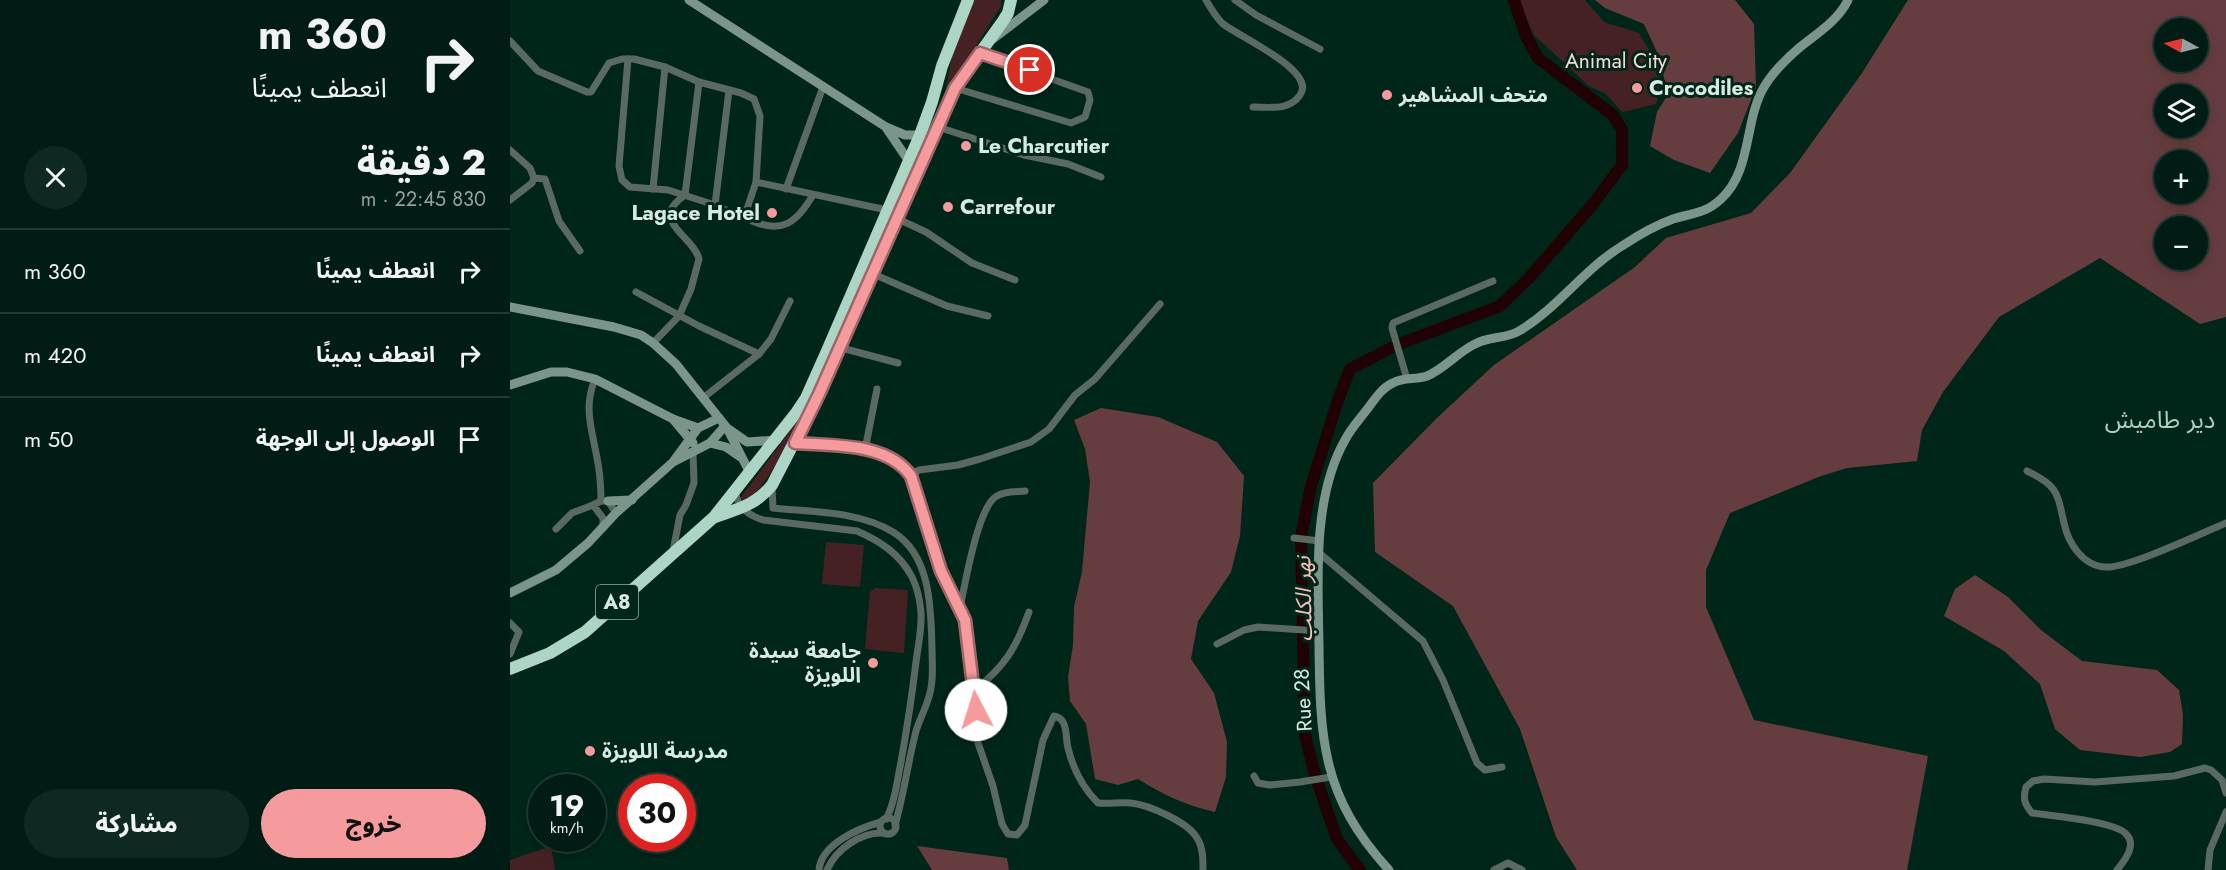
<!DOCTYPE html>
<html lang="ar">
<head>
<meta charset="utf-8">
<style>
  body { margin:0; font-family:Jost,"Noto Sans Arabic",sans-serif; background:#0e2922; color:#f1f3f6; direction:rtl; height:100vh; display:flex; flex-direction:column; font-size:22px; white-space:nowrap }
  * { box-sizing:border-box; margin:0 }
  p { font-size:20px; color:#95a1a0 }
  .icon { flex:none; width:33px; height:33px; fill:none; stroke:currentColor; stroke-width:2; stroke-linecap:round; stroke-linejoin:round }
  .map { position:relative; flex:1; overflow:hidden; direction:ltr }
  .sheet { display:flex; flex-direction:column; background:#001c14; width:510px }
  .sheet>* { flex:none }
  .hud { background:#001c14; color:#f1f3f6; overflow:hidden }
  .needle { width:39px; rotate:277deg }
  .tools { position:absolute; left:1644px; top:18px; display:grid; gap:12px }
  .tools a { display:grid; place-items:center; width:54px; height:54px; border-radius:50%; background:#001c14; box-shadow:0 3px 15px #0003,0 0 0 2px #223a34; font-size:30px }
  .speed { position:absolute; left:18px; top:774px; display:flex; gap:12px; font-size:30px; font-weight:700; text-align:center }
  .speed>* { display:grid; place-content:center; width:78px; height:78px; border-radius:50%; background:#001c14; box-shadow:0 3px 15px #0003,0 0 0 2px #223a34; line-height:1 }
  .speed small { font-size:15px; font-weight:400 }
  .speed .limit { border:9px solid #d22; background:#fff; color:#111 }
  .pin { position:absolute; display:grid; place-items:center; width:51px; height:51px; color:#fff; margin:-26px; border:3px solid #fff; border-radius:50%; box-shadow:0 2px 6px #0007 }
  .me { position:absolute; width:66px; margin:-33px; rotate:355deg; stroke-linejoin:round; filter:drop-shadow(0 0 4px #0008) }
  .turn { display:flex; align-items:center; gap:21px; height:126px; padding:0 24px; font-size:27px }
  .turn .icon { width:78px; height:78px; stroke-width:2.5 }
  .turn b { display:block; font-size:42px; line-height:51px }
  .round { display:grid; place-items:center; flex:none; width:63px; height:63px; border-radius:32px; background:#0e2922 }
  .summary { display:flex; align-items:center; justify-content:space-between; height:102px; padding:0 24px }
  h1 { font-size:36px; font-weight:800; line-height:45px }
  .primary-button { display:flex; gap:12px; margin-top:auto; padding:12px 24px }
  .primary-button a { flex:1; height:69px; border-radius:36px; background:#f59b9d; color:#111; font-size:24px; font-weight:800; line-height:69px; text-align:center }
  .primary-button a+a { background:#0e2922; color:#f1f3f6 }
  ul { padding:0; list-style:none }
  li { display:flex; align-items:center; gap:18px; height:84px; padding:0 24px; border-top:2px solid #223a34 }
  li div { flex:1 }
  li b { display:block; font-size:22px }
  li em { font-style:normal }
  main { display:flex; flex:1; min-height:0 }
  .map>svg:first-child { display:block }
</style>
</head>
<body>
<main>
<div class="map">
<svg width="1716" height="870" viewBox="0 0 1716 870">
  <rect width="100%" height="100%" fill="#00261a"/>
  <g fill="#462123">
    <polygon points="464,0 491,0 491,6 435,95 442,56"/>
    <path d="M1008,0H1075L1094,22L1129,33C1144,59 1158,74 1146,104L1112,112L1096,94L1079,86L1024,35Z"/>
    <path d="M288,420C280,438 252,499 232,500L231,497Z"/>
    <polygon points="316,542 354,545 350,587 312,584"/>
    <polygon points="365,588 398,590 394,653 355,649 360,592"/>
    <polygon points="41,846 45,870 0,870 0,860"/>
  </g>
  <g fill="#663d3e" fill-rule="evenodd">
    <polygon points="1085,0 1225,0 1244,24 1246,87 1228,133 1200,173 1164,160 1140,146 1147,112 1157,96 1151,61 1134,24 1095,8"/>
    <path d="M1398,0H1716V317L1690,324L1590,258L1489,317L1433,392L1412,430L1407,461L1337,468L1311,476L1220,513L1196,570V607L1244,720L1418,756L1397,870H1067L1046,837L1010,729L943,606L865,552L863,483L927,418L984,365L1125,267L1156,238L1241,213L1280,173L1352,73ZM1688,28V62H1654V28ZM1688,94V128H1654V94ZM1688,160V194H1654V160ZM1688,226V260H1654V226Z"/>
    <path d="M591,408L648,417L707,442L734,476L730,536L721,572L688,621L681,659L704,693L717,742L716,777L705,812C675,805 654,795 628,779L608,785L585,779L576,724L560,701L558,677L563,645L564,607L572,572L580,482L575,449L564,420Z"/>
    <polygon points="1465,575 1498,597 1531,630 1572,661 1647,670 1669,690 1673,715 1672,744 1660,752 1630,757 1570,750 1545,729 1530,684 1494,651 1434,616 1445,589"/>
    <polygon points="407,846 497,858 499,870 422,870"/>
  </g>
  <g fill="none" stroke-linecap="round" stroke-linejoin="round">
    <g stroke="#200104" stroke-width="12">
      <polyline points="892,343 990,306 1020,277 1083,204 1112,165 1112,130 1103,115 1028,58 1016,36 1004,0"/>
      <polyline points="850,870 827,839 805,775 795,735 791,537 801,486 828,400 840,369 881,348"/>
    </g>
    <g stroke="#5a6a63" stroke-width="7">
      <path d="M696,0C700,7 706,17 712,23C727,36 808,71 790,95C779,111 760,107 743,107"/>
      <polyline points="725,0 746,15 810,49"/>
      <polyline points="0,41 28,71 77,92 81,92 99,63 112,59 124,59 155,67 189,82 231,93 244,99 250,116 246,182 377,210"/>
      <polyline points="118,59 109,166 112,180 120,187 158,190 205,205"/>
      <polyline points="445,88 561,123 575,117 580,100 578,92 469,53"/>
      <path d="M219,90L205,205C215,209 228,218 237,209"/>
      <polyline points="428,127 514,155 558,164 591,177"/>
      <polyline points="0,150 20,168 24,178 22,183 0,200"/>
      <polyline points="24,178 35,179 49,221 70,251"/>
      <path d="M246,182L237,209L242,221C273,234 287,222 303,195"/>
      <polyline points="143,189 155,67"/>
      <polyline points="276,189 313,87"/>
      <polyline points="386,218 416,232 462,263 505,280"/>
      <polyline points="361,273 437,306 478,316"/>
      <polyline points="126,292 189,326 249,354 193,398"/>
      <path d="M143,343L169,316L181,289L189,259C185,240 149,224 164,205C167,201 171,198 175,195L189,82"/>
      <polyline points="328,347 388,363"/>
      <polyline points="249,354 261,339 280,301"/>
      <path d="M85,379C73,408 82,429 87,458C90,473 91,486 91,501"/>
      <polyline points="897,379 882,328 883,323 983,281"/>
      <path d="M285,443C321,446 377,442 401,475L431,571L455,620L465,690L468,743L483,786L492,824L498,834L507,835L515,825L533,740L544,716C549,717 552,719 554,724C557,732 556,741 558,748C563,769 573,788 588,803C599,804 610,802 621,803C639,805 678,822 687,838C693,847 693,859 693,870"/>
      <polyline points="355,450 367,389"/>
      <path d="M1517,471C1548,486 1547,492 1554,523C1558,543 1573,566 1595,567C1617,569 1692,533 1716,523"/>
      <polyline points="401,475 409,470 448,465 470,459 521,442 539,429 565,395 585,379 650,304"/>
      <path d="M262,487L263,508C302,512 349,511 383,532C421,555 421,609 422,648C422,663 424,678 420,693C417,706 410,718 406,731C398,762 394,794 385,825"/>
      <path d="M225,491C228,508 238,515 253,520L347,531C370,541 390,554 402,577C407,587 410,601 411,612C412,629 408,646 406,662C402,696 397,728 391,762C387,781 385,802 376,819"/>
      <polyline points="93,528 93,518 83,505 91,501 98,501 106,513"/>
      <polyline points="46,529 62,513 83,505"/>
      <polyline points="784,538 810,541"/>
      <polyline points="163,551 170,515 176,505 184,483 183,452"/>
      <polyline points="808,552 913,641 933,680 967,763 975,770 992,767"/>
      <path d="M450,608C455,584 467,513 484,498C492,491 505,492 515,491"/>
      <polyline points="0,623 9,632 0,654"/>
      <polyline points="707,644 734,630 748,627 809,631"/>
      <path d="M465,690C495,666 506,648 519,612"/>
      <polyline points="744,776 748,783 760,785 790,782 821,777"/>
      <circle cx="378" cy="826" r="8"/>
      <path d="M309,870C311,844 349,828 371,822"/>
      <path d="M317,870C326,849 351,832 373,833"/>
      <polyline points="984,870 998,863 1012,870"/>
      <path d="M1607,870C1615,860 1628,844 1615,833C1602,821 1541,816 1522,813C1514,804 1513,798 1516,787L1523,781L1534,779L1585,782L1664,776L1695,768L1701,770L1712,780L1716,793"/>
      <polyline points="1698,870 1700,850 1716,812"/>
    </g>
    <g stroke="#7b958b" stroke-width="9">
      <polyline points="179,0 376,127 395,135 410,135"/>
      <polyline points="483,39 534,0"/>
      <polyline points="377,129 398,160"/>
      <polyline points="0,307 104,327 131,335 143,343 166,364 217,428 237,442 267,440"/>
      <polyline points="0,385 41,372 57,372 85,379 163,419 188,428"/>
      <polyline points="163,419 183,443"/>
      <polyline points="218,430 240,473"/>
      <polyline points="200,443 216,447 232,458"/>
      <polyline points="165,461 200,443 215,426"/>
      <polyline points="98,501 122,500"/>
      <polyline points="0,593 46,570 78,543 106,513 163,462 188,428 209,418"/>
      <path d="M879,870C812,797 810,740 809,645C808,581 802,498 835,440C840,430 848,421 855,412C863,402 871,388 883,383C893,377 906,380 917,376C934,369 948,352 965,344C979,336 996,339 1009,331C1048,308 1074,269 1112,246C1127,236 1146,225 1163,219C1182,213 1195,214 1211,199C1242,171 1234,121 1254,87C1263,72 1275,60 1289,48C1306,34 1328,21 1338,0"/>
    </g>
    <g stroke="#acd5c5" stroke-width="12">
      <path d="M205,517C228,509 246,505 262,485L309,394L445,88L493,21L498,13L501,0"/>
      <polyline points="0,669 40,653 75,632 204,517 286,413 296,398 317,351 410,135 422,102 432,66 458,0"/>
    </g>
  </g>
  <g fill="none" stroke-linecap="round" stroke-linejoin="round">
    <defs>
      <path id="route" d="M466,710L455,620L431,571L401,476C377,442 322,446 285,443L309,394L445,88L470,53L520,70"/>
    </defs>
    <use href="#route" stroke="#9f6566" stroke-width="15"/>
    <use href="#route" stroke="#f59b9d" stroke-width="10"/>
  </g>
  <g fill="#f59b9d" stroke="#00261a" stroke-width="2">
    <circle cx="1127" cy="88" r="6"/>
    <circle cx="877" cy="95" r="6"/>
    <circle cx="456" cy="146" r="6"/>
    <circle cx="438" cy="207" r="6"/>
    <circle cx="262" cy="213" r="6"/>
    <circle cx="363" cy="663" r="6"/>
    <circle cx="80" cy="751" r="6"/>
  </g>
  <g text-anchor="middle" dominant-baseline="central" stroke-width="6" stroke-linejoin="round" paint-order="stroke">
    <rect fill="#00261a" stroke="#96b0a7" stroke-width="1.5" x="86" y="585" width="42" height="34" rx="4.5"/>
    <g font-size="20" font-weight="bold" fill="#d7ebe3">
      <text x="107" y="602">A8</text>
    </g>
    <g font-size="21" fill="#f8d8d8" stroke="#00261a">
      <text x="1106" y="61">Animal City</text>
    </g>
    <g font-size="21" font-weight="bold" fill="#d7ebe3" stroke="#00261a" text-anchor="start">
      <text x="1139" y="88">Crocodiles</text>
      <text x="889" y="95">متحف المشاهير</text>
      <text x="468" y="146">Le Charcutier</text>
      <text x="450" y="207">Carrefour</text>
      <text x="250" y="213" text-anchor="end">Lagace Hotel</text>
      <text x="351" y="651" text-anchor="end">جامعة سيدة<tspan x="351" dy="24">اللويزة</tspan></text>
      <text x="92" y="751">مدرسة اللويزة</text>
    </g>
    <g font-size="21" fill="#d7ebe3" stroke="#00261a">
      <text transform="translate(793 700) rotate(-93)">Rue 28</text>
    </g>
    <g font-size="22" font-style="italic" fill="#fbbebe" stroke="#00261a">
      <text transform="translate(793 599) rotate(-91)">نهر الكلب</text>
    </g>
    <g font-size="24" fill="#a9d2c2" stroke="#00261a">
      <text x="1650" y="419">دير طاميش</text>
    </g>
  </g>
</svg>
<div class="tools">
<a><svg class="needle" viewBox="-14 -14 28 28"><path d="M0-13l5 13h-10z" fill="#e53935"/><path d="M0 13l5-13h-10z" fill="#95a1a0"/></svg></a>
<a><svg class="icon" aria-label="layers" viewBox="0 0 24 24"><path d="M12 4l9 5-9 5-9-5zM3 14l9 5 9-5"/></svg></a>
<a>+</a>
<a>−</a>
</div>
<div class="speed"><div>19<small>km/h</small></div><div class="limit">30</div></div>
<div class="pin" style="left:520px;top:70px;background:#d93025"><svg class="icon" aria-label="arrive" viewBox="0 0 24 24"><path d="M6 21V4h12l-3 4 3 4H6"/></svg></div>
<svg class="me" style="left:466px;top:710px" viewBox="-20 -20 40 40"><circle r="19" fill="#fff"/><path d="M0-13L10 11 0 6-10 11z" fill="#f59b9d"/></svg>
</div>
<section class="sheet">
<div class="hud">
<div class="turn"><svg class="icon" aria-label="right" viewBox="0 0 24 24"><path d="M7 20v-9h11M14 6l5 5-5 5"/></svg><div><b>360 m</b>انعطف يمينًا</div></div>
</div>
<div class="summary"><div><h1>2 دقيقة</h1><p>830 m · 22:45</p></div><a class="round"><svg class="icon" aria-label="close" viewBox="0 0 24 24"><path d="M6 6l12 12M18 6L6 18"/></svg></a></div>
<ul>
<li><svg class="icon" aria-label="right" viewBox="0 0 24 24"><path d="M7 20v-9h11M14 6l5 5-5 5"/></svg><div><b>انعطف يمينًا</b></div><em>360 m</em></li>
<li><svg class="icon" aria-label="right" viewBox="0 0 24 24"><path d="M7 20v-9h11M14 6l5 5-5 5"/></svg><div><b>انعطف يمينًا</b></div><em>420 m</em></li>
<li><svg class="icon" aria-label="arrive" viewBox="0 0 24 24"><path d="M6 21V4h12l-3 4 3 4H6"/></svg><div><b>الوصول إلى الوجهة</b></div><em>50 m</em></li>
</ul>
<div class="primary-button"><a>خروج</a><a>مشاركة</a></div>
</section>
</main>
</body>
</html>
